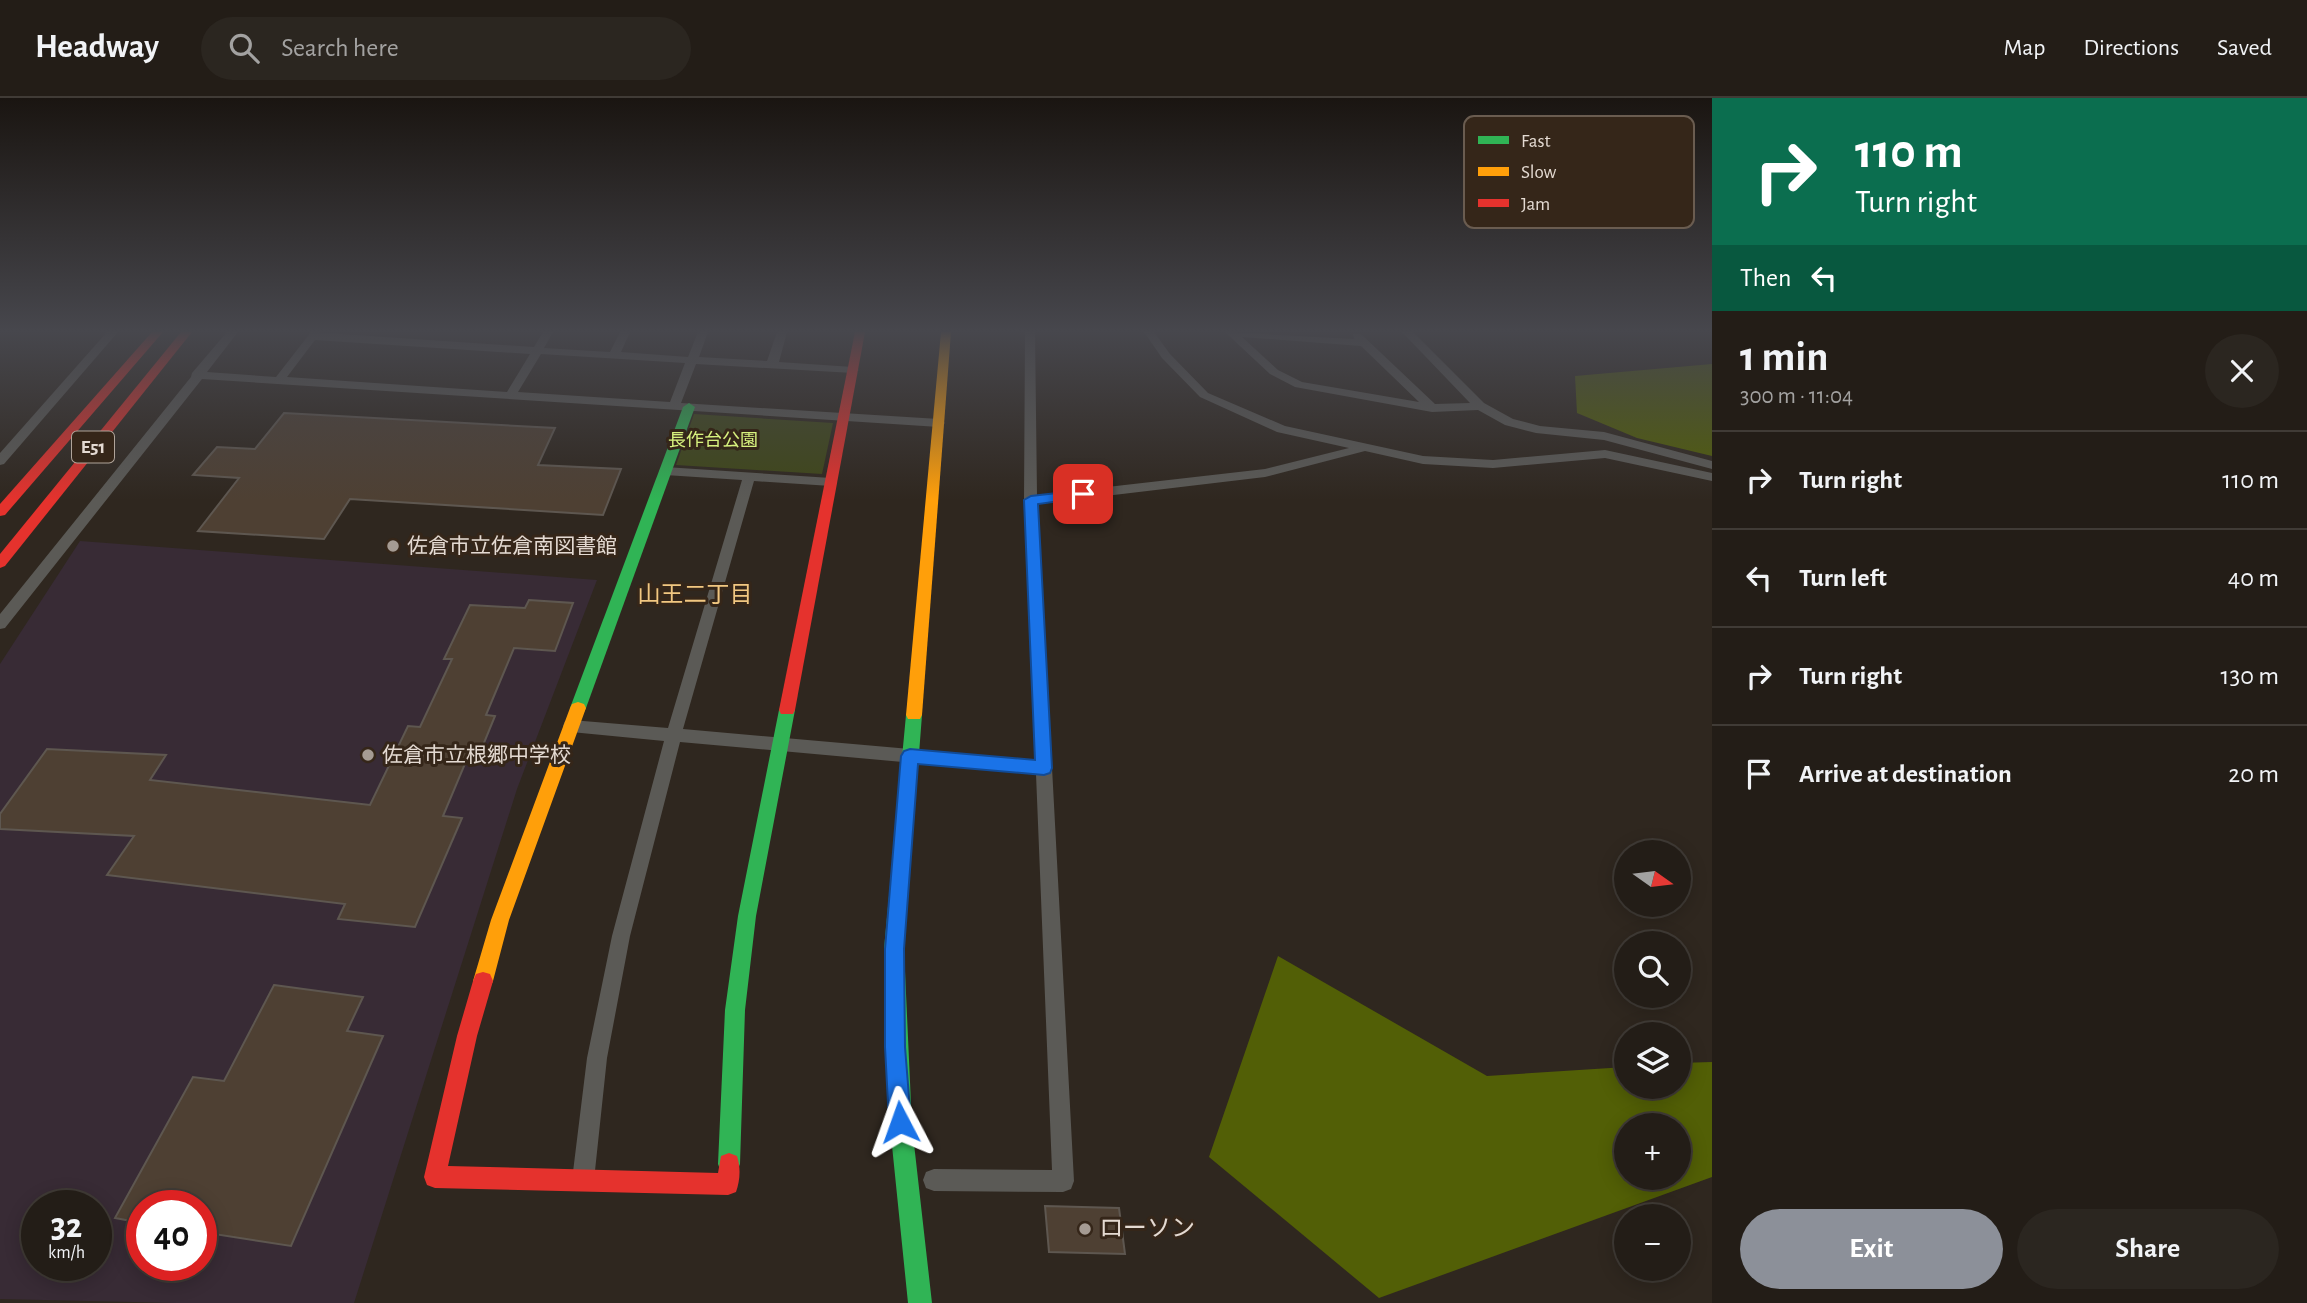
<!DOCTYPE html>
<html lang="en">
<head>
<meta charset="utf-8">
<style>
  body { margin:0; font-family:"Alegreya Sans","Noto Sans JP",sans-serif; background:#2b2620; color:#f1f3f6; height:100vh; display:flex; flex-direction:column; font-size:26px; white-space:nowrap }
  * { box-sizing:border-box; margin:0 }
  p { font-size:23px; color:#a3a2a1 }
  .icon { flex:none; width:38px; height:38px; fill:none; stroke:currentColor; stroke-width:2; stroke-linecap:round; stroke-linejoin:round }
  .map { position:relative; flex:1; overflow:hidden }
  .drawer { display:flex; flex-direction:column; background:#231d17; width:595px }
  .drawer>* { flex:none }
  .banner { background:#0b6e4f; color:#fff; overflow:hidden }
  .needle { width:46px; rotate:104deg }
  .buttons { position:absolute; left:1614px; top:742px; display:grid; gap:14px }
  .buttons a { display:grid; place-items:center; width:77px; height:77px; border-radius:50%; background:#231d17; box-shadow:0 4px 18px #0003,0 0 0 2px #403b36; font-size:35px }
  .speed { position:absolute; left:21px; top:1092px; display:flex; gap:14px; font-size:35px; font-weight:700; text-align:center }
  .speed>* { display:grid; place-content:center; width:91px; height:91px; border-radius:50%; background:#231d17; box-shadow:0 4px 18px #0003,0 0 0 2px #403b36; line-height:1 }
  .speed small { font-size:18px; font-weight:400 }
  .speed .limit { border:10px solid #d22; background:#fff; color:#111 }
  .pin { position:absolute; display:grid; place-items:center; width:60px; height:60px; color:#fff; margin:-30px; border-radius:14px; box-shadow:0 4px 10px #0006 }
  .me { position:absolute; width:77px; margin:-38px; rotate:356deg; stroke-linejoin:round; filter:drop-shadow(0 0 5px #0008) }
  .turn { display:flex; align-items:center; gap:24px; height:147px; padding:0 28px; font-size:32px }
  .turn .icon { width:91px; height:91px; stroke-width:2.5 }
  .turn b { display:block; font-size:49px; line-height:60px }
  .then { display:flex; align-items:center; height:66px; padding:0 28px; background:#0003; gap:14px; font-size:26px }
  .round { display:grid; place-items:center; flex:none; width:74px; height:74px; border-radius:37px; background:#2b2620 }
  .overview { display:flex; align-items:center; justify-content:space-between; height:119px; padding:0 28px }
  h1 { font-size:42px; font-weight:700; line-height:52px }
  .action { display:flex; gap:14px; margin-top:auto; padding:14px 28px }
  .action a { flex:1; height:80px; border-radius:42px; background:#8c9099; color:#fff; font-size:28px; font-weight:700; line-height:80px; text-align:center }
  .action a+a { background:#2b2620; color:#f1f3f6 }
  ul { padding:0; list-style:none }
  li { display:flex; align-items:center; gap:21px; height:98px; padding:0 28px; border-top:2px solid #403b36 }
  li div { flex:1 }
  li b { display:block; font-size:26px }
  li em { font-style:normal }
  header { display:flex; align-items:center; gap:42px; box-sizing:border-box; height:98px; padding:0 35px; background:#231d17; border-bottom:2px solid #403b36 }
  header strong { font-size:33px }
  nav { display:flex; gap:38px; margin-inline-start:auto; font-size:24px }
  .search { width:490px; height:63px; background:#2b2620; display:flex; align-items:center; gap:18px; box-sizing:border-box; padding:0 24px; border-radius:38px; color:#a3a2a1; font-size:26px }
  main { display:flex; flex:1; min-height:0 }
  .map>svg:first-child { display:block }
</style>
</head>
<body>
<header>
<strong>Headway</strong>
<div class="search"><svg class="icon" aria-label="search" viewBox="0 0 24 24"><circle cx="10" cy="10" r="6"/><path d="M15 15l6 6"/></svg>Search here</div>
<nav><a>Map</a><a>Directions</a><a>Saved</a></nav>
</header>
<main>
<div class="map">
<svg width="1712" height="1205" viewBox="0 0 1712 1205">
  <rect width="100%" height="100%" fill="#2f271f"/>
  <path fill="#382b35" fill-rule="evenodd" d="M80,443L597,482L517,691L354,1205H176L0,1201V566ZM37,1108H96V1167H37ZM142,1108H201V1167H142Z"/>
  <polygon fill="#3f4718" points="694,316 833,325 822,376 676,367"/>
  <g fill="#525f06" fill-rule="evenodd">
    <polygon points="1712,266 1712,358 1637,340 1577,315 1575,278"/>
    <path d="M1278,858L1487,978L1626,969V989H1678V965L1712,964V1079L1379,1200L1209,1059ZM1626,1027H1678V1080H1626Z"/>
  </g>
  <g fill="#4e4033" stroke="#5e5750" stroke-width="2">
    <polygon points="284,315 555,330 538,367 621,371 603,417 350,401 324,441 198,433 239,380 193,377 217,349 255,351"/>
    <polygon points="529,502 573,505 555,553 514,550 486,617 495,618 477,662 467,661 443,718 462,720 415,829 338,821 345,806 107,777 134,738 0,731 0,716 47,651 166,657 150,682 370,707 408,628 420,629 452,561 444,561 470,507 525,510"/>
    <polygon points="274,887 363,899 347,933 383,938 291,1148 201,1134 201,1108 142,1108 142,1125 115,1120 193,979 224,983"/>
    <polygon points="1045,1108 1119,1110 1125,1156 1049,1154"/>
  </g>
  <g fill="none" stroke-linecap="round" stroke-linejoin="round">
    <g fill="#5b5a56" fill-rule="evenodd">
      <polygon points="107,234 118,234 4,366 0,367 0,355"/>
      <path d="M227,234H238L207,274L276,279L311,234L534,249L543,234H553L544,250L610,254L620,234H630L621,254L688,259L698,234H708L699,259L767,263L777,234H787L779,264L853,269L859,272L853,275L696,266L681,305L939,321L945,325L939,329L202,281L5,530L0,531V516L191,279L192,275ZM315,242L530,256L507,294L287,279ZM541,256L685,265L670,304L518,294Z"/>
      <polygon points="1025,234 1035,234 1037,397 1265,371 1349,350 1277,334 1200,299 1162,260 1144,234 1154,234 1170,256 1208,295 1285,328 1423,358 1493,362 1605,352 1712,375 1712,383 1605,360 1493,370 1423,366 1365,353 1265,379 1038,406 1074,1083 1071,1091 1063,1094 934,1093 926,1090 923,1082 926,1074 934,1071 1052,1072 1036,676 680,644 630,838 607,960 594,1082 591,1090 583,1093 575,1090 572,1082 587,960 612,838 664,643 571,634 565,633 563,628 565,623 571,622 668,630 742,382 665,377 659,373 665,369 831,380 837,384 831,388 754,383 683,631 1035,662 1024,402"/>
      <path d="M1225,234L1354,241L1353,236H1361L1435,306L1470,305L1402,234H1413L1484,305L1513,321L1540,328L1604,334L1712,363V371L1604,342L1536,335L1505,327L1478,312L1432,314L1295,289L1270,276ZM1242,239L1361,248L1419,304L1302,284L1278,272Z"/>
    </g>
    <g fill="#30b455" fill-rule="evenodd">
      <polygon points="689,305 695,309 586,610 584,614 572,614 570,610 683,309"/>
      <polygon points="787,606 793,608 795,612 756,818 745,912 740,1066 737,1074 729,1077 721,1074 718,1066 725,912 738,818 779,612 781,608"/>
      <polygon points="914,611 920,613 922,617 904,851 912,1028 932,1205 908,1205 890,1028 884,851 906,617 908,613"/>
    </g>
    <g fill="#ff9f0a" fill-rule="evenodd">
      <polygon points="941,234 951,234 922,617 920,621 908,621 906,617"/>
      <polygon points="578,604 584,606 586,610 509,822 493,883 490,890 483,892 476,890 473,883 491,822 570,610 572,606"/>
    </g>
    <g fill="#e5322d" fill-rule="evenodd">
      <polygon points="152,234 163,234 5,417 0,418 0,406"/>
      <polygon points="181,234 192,234 5,468 0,470 0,456"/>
      <polygon points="855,234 865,234 795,612 793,616 781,616 779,612"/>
      <path d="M483,874L490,876L493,883L477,938L448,1068L718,1075L721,1058L729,1055L737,1058C741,1070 740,1083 736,1094L728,1097L435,1090L427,1087L424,1079L457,938L473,883L476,876Z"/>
    </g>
  </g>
  <linearGradient id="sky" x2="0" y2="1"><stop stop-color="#1a1511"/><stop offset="0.58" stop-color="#47474d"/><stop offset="1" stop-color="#47474d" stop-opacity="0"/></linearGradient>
  <rect width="1712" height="402" fill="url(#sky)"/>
  <polygon fill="#1a73e8" stroke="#114b97" stroke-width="2" points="1083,392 1089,396 1088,399 1038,406 1052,670 1050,675 1044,677 918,666 904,851 905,949 911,1024 908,1032 900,1035 893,1032 889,1024 885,949 885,851 901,658 904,653 910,651 1035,662 1024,402 1031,398"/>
  <g fill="#a59b93" stroke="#352619" stroke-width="2.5">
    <circle cx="393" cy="448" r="7"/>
    <circle cx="368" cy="657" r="7"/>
    <circle cx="1085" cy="1131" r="7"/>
  </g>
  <g text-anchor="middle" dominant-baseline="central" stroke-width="6" stroke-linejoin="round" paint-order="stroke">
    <g font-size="18" fill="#d7f17e" stroke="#352619">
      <text x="713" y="343">長作台公園</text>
    </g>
    <rect fill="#352619" stroke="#b0a49a" stroke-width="2" x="72" y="333.5" width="42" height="31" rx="5"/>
    <g font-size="19" font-weight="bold" fill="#e4dad2">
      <text x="93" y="349">E51</text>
    </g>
    <g font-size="21" fill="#e4dad2" stroke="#352619" text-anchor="start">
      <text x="407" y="448">佐倉市立佐倉南図書館</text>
      <text x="382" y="657">佐倉市立根郷中学校</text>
    </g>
    <g font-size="23" fill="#f1c781" stroke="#352619">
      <text x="695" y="497">山王二丁目</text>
    </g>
    <g font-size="24" fill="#e4dad2" stroke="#352619" text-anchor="start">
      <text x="1099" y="1131">ローソン</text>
    </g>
  </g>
  <rect x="1464" y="18" width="230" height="112" rx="10" fill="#352619" stroke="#6a5c50" stroke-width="2"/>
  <rect x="1478" y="38" width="31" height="8" fill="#30b455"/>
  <rect x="1478" y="69" width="31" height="9" fill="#ff9f0a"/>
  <rect x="1478" y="101" width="31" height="8" fill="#e5322d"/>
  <g font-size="19" fill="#e4dad2">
    <text x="1521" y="49">Fast</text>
    <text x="1521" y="80">Slow</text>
    <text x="1521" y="112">Jam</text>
  </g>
</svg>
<div class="buttons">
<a><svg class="needle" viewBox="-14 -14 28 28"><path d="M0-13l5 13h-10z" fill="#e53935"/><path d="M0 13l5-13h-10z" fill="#a3a2a1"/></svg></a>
<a><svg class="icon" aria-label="search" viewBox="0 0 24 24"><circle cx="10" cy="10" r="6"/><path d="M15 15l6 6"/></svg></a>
<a><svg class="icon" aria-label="layers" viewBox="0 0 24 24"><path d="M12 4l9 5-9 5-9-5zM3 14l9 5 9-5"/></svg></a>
<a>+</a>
<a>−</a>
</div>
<div class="speed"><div>32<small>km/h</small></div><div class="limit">40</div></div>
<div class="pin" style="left:1083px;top:396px;background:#d93025"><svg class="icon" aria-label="arrive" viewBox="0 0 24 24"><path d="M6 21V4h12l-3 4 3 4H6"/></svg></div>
<svg class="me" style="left:900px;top:1024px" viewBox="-20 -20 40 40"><path d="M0-17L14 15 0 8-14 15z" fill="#1a73e8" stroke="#fff" stroke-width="4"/></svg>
</div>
<section class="drawer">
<div class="banner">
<div class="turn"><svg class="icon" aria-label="right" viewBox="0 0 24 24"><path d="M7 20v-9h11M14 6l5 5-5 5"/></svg><div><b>110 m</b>Turn right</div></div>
<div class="then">Then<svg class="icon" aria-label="left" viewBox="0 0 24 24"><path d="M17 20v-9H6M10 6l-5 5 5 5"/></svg></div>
</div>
<div class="overview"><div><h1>1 min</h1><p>300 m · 11:04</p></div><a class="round"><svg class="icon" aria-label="close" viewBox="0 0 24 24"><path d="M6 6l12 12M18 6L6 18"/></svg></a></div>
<ul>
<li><svg class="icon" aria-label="right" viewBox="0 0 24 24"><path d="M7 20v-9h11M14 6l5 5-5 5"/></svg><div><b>Turn right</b></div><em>110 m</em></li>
<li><svg class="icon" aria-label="left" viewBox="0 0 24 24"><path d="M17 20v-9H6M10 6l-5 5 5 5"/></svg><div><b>Turn left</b></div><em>40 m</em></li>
<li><svg class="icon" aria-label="right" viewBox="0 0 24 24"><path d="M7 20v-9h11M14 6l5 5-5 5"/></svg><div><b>Turn right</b></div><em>130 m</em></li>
<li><svg class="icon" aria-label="arrive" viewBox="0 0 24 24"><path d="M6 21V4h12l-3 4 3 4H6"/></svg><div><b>Arrive at destination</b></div><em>20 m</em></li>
</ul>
<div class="action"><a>Exit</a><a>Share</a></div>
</section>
</main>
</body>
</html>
